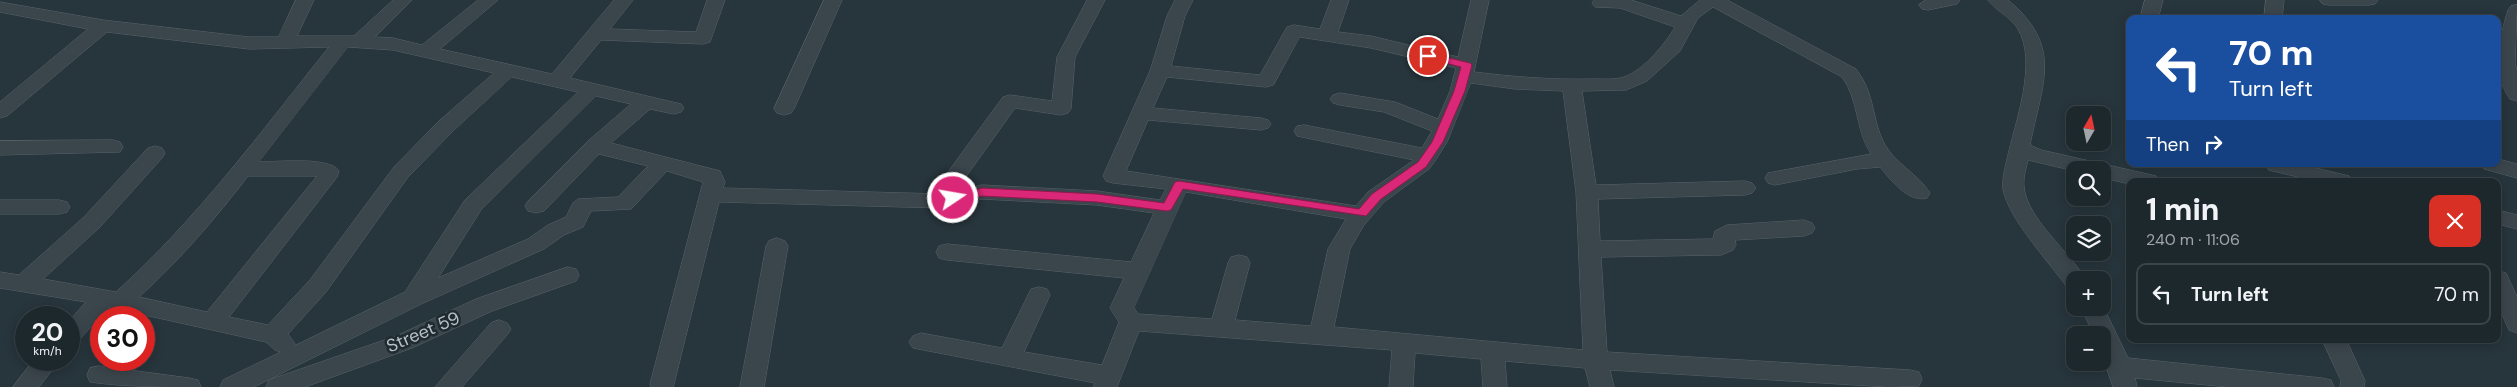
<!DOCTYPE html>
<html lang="en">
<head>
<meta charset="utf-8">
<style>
  body { margin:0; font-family:"DM Sans",sans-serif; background:#253035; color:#f1f3f6; height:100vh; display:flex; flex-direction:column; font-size:19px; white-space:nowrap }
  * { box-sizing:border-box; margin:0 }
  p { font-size:16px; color:#a0a6aa }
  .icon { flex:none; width:28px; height:28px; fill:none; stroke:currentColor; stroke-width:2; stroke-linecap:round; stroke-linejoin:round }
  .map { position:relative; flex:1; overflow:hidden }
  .drawer { position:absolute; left:2126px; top:178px; width:375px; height:165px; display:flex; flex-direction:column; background:#1d282d; border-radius:10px; box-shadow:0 2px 12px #0003,0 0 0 1px #3b4449 }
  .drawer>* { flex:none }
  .guide { position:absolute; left:2126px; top:15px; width:375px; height:152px; border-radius:10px; box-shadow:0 2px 12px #0003,0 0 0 1px #3b4449; background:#1a4fa0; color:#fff; overflow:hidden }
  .needle { width:32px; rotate:9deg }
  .fabs { position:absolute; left:2066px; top:106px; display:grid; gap:10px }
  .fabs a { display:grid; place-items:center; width:45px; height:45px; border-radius:10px; background:#1d282d; box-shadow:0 2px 12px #0003,0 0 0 1px #3b4449; font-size:25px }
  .speed { position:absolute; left:15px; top:306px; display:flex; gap:10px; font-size:25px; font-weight:700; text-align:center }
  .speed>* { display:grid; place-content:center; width:65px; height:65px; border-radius:50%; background:#1d282d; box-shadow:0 2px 12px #0003,0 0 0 1px #3b4449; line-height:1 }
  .speed small { font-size:12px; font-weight:400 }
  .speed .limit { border:8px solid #d22; background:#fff; color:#111 }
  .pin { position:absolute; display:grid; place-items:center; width:42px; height:42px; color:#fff; margin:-21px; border:2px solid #fff; border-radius:50%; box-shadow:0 1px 5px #0007 }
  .me { position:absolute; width:55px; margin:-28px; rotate:78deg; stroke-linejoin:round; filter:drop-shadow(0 0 4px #0008) }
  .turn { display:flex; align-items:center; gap:18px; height:105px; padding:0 20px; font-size:22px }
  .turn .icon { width:65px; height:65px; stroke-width:2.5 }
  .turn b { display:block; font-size:35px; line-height:42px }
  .then { display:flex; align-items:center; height:48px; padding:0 20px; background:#0003; gap:10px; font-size:19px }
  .round { display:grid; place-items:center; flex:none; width:52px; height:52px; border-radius:10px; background:#253035 }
  .head { display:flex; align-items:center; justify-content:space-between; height:85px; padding:0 20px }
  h1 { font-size:30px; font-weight:800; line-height:38px }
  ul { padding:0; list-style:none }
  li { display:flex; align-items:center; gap:15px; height:62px; margin:0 10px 8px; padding:0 10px; border:2px solid #3b4449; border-radius:10px }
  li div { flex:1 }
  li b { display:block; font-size:19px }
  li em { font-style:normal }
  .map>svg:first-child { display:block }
</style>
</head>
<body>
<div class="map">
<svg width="2517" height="387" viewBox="0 0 2517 387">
  <rect width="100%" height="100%" fill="#27353c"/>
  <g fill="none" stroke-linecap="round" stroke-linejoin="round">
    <defs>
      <g id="street">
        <path d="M296,0H314L297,36H354L393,0H412L375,37L393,38L422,45L478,0H498L440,49L552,74L614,0H633L610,29L696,32L707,0H725L710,42L703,44L601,40L570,78L681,104L684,108L681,112L674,114L650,109L611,143L720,171L725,182L723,188L942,194L948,172L1003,97L1010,95L1052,101L1057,57L1087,0H1105L1075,57L1071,109L1068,113L1061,115L1015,108L965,178L964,189L982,185L1097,191L1160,200L1166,189L1113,183L1106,181L1103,176L1150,71L1167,16L1175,0H1193L1185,16L1171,66L1260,75L1287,27L1294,25L1320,29L1331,0H1349L1338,32L1371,36L1458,57L1471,0H1489L1474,72C1514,77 1553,80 1593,79C1603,79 1615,80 1624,77C1644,70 1665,44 1675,27L1620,8L1595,7L1592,3L1594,0H1631L1681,16L1700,0H1727L1856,69C1876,95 1871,119 1885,145C1896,164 1918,174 1930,193L1927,198C1908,203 1891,180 1880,167L1857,169L1775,185L1768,183L1765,178L1768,173L1871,154C1855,130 1859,99 1842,77L1713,7L1698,18L1680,51L1647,81L1626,90L1582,91L1596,185L1745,181L1752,183L1756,188L1752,193L1745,195L1598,199L1600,241L1713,239L1715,231L1727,225L1804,220L1812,223L1815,228L1812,233L1804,236L1735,240L1736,245L1733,250L1721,255L1601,257L1607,352L1910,370L1919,372L1922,379L1919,386L1888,387L1610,370L1614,387H1590L1585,368L1505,361L1507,387H1483L1481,359L1415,353L1413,387H1389L1392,350L1139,331L1117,387H1093L1095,383L913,348L909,342L913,336L921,333L1002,348L1031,289L1039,287L1047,289L1050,295L1024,352L1102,365L1119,322L1110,308L1124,278L947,260L939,258L936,252L939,246L947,244L1131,262L1154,213L1097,205L982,199L942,208L719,202L674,384L673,387H651L650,384L703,182L667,171L631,209L591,211L583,227L564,235L544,249L421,304L254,387H220L223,380L281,352L275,350L266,342L109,307L77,342L69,345V321L86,302L0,288V272L19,275L84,217L148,148L155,146L162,148L165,153L162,158L100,227L43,279L116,292C197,219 261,132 329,47L249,49L107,32L7,116L0,118V102L88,29L0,12V2L103,20L249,37H278ZM1300,37L1371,48L1456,68L1450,91L1438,119L1395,102L1340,93L1333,95L1330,99L1333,103L1340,105L1384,112L1432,131L1422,148L1304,125L1297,126L1294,131L1297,136L1414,160L1368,192L1356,206L1126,171L1148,120L1261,130L1268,128L1271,124L1268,120L1261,118L1153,108L1167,77L1266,87L1273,85ZM348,47L393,50L494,73L439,121L394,167L310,280L268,325L229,317L337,177L339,171C330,156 276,162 259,162ZM512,77L578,92L465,200L405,292L294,346L295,344L288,334L326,292L408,177L453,131ZM1471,83L1515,89L1563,91L1576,192L1583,350L1334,327L1350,249L1364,225L1384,202L1429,169L1435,161L1447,142ZM596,96L631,104L588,141L528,201L525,206L528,211L536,213L544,211L599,154L648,166L618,197L578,199L573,203L566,217L548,225L528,239L438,278L481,210ZM248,176H317L207,312L139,297C180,260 215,219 248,176ZM1186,192L1346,219L1328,249L1311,326L1235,320L1250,263L1247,257L1239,255L1231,257L1228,263L1212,319L1138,314L1134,308Z"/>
        <polygon points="824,0 842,0 794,109 791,113 784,115 777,113 774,109"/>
        <polygon points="1926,0 1960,0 1957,4 1928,10 1922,9 1919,5"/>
        <path d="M1988,0H2008C2064,47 2042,83 2030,145L2041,150L2156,176L2160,181H2130V184L2102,178V170L2075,171L2028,160C2026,168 2023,178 2024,187C2027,219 2070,252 2086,280H2075V289L2067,287C2049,262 2008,218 2003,189C2002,179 2005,168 2007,159C2015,123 2038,63 2018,29C2011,17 1996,11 1988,0Z"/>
        <polygon points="2145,0 2163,0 2158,19 2140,19"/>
        <polygon points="2266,0 2284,0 2282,19 2264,19"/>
        <polygon points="2320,0 2378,0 2375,4 2369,5 2329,5 2323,4"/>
        <path d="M2517,5L2515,64L2517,70V101L2510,99C2490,70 2499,41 2508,10L2511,6Z"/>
        <polygon points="113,140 120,142 123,147 120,152 0,155 0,141"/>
        <polygon points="2498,159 2517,164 2517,178 2484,169 2481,164 2498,164"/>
        <polygon points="2266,164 2299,164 2349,176 2353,181 2315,181 2269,170"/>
        <polygon points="0,200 59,200 67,202 70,207 67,212 59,214 0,214"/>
        <polygon points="2498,210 2517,215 2517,229 2498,224"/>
        <polygon points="777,238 785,241 788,246 764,387 740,387 766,246 769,241"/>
        <polygon points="568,267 576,269 579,275 576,281 492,311 412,348 305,387 266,387 269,380 396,336 476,299"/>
        <polygon points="2498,271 2506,273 2517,297 2517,333 2509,330 2498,305"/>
        <polygon points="2102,304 2128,358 2322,378 2331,380 2334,387 2228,387 2135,378 2137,387 2113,387 2102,355 2102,335 2094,335 2081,308 2102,308"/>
        <polygon points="499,320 507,323 511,329 507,335 462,387 435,387 491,323"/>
        <polygon points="2322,339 2346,339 2365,381 2364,387 2340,387 2341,381"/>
        <polygon points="34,360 60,360 39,387 13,387"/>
        <path d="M99,366L189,378L198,380L201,387C166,387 125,387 90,382L87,375L90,368Z"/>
      </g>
    </defs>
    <use href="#street" stroke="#59646a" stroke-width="1"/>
    <use href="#street" fill="#3b464c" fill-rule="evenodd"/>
  </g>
  <polygon fill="#db2777" stroke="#8e194d" points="1428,53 1470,63 1472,65 1465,91 1443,142 1426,167 1381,199 1366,216 1183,189 1171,210 1167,211 1097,202 982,196 953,202 947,198 949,196 982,188 1097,194 1164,203 1175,182 1179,181 1359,209 1372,194 1418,162 1432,142 1454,91 1461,67 1425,58 1425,54"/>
  <g text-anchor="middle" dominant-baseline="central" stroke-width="5" stroke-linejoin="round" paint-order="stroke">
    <g font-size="18" fill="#b7c1c7" stroke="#202b31">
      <text transform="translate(423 332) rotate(-23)">Street 59</text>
    </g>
  </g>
</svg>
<div class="fabs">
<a><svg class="needle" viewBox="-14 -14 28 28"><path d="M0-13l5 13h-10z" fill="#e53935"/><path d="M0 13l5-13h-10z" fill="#a0a6aa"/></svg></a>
<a><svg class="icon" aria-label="search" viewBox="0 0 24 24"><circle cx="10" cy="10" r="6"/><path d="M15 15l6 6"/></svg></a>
<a><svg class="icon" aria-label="layers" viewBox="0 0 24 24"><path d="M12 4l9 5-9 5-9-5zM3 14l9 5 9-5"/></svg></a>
<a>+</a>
<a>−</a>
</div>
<div class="speed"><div>20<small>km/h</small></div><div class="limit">30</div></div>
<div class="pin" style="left:1428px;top:56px;background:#d93025"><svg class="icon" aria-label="arrive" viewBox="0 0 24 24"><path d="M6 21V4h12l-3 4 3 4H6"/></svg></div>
<svg class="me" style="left:953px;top:198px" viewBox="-20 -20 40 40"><circle r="17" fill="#db2777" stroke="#fff" stroke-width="3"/><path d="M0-11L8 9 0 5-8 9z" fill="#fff"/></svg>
<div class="guide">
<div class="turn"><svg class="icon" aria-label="left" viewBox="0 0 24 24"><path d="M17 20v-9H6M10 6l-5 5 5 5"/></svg><div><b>70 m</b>Turn left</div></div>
<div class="then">Then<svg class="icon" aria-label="right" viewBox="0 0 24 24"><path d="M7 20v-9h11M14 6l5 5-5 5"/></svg></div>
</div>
<section class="drawer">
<div class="head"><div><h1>1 min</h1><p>240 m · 11:06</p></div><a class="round" style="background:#d93025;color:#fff"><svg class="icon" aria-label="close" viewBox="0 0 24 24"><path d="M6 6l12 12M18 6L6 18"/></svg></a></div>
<ul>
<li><svg class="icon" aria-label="left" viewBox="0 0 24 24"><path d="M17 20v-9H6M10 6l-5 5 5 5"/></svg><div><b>Turn left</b></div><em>70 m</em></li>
</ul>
</section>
</div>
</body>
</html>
